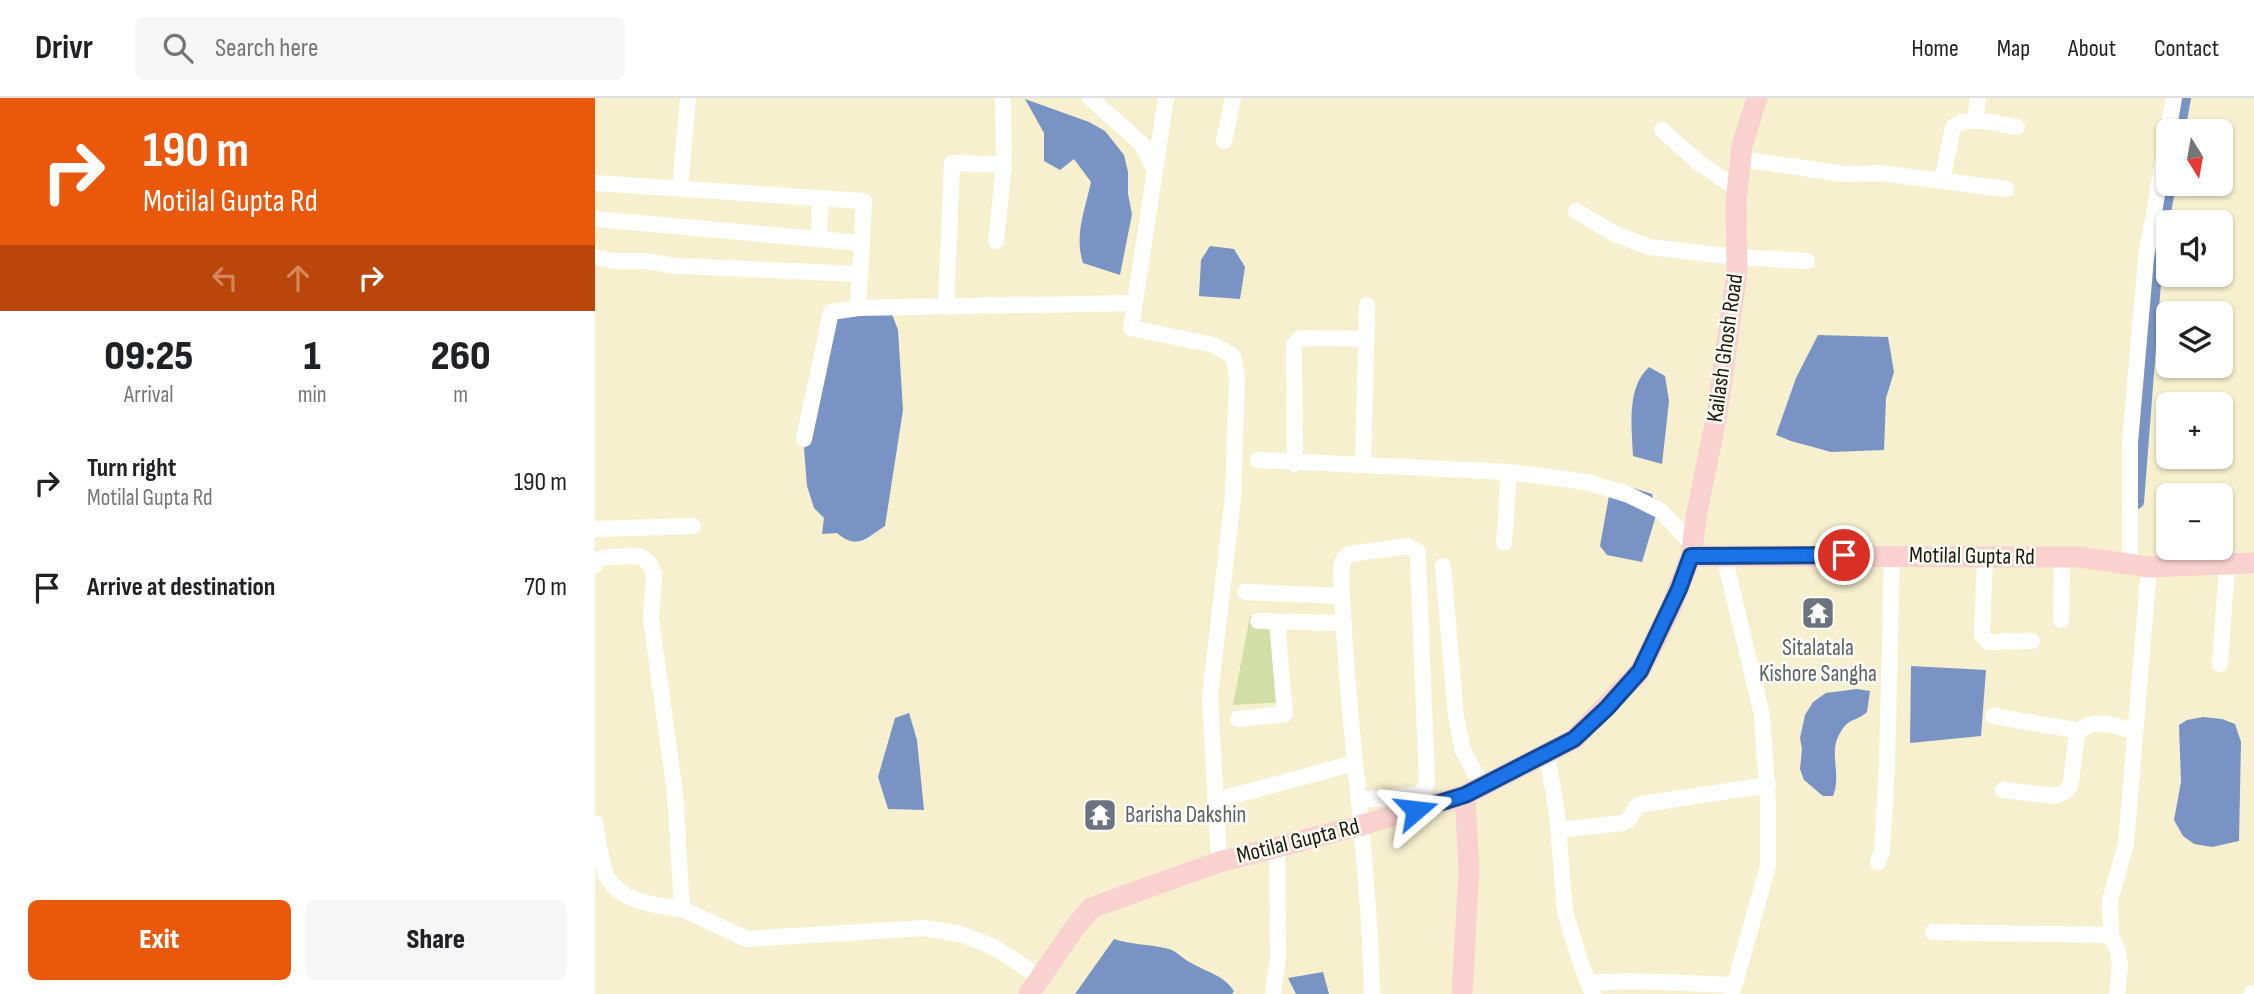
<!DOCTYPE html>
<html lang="en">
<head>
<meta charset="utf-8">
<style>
  body { margin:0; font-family:"Sofia Sans Condensed",sans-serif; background:#f6f6f6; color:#202124; height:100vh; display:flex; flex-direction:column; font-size:26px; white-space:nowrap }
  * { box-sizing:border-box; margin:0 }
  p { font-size:23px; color:#757577 }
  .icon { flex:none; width:38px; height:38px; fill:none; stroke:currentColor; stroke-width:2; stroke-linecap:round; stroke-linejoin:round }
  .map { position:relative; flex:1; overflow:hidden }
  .details { display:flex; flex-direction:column; background:#fff; width:595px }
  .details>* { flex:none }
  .banner { background:#ea580c; color:#fff; overflow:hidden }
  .needle { width:46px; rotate:169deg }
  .tools { position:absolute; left:1561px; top:21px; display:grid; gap:14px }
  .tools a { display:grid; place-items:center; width:77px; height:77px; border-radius:10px; background:#fff; box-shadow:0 2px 5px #0004; font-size:35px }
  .pin { position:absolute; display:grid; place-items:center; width:60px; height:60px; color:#fff; margin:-30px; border:4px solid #fff; border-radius:50%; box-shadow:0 2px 7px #0007 }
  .me { position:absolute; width:77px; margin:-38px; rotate:73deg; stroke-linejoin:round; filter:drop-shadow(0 0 5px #0008) }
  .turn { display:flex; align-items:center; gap:24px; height:147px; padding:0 28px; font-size:32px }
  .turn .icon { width:91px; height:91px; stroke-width:2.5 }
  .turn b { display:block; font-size:49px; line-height:60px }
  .lanes { display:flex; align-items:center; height:66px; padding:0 28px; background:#0003; justify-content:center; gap:35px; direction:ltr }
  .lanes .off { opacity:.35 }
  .eta { display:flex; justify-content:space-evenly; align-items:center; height:119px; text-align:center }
  .eta b { font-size:42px; font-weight:800; line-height:49px }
  .button { display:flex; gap:14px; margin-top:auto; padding:14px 28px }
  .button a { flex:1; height:80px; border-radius:10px; background:#ea580c; color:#fff; font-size:28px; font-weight:800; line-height:80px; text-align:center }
  .button a+a { background:#f6f6f6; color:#202124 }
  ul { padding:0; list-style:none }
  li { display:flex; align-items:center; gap:21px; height:105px; padding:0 28px }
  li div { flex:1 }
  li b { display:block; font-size:26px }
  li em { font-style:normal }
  header { display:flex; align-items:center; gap:42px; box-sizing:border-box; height:98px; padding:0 35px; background:#fff; border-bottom:2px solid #e0e0e0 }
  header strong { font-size:33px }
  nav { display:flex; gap:38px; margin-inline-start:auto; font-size:24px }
  .search { width:490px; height:63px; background:#f6f6f6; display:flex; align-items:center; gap:18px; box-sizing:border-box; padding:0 24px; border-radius:10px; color:#757577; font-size:26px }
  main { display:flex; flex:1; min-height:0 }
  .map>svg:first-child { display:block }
</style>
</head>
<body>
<header>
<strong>Drivr</strong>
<div class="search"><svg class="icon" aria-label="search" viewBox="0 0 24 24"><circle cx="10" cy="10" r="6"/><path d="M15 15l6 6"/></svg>Search here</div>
<nav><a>Home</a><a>Map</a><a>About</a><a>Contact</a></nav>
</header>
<main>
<section class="details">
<div class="banner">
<div class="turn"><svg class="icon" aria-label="right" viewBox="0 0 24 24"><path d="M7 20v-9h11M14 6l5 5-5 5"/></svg><div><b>190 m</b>Motilal Gupta Rd</div></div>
<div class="lanes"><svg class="icon off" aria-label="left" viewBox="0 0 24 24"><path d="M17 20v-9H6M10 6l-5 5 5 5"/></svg><svg class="icon off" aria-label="ahead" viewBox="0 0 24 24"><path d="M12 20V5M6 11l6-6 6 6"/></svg><svg class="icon" aria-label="right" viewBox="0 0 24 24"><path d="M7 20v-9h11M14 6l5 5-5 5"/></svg></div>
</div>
<div class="eta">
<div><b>09:25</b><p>Arrival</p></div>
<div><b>1</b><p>min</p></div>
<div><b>260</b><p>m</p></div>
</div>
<ul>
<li><svg class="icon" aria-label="right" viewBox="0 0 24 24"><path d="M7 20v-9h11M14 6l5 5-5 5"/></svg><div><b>Turn right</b><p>Motilal Gupta Rd</p></div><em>190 m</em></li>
<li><svg class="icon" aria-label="arrive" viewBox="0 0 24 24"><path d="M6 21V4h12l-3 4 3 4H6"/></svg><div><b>Arrive at destination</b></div><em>70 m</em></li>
</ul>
<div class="button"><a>Exit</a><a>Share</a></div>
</section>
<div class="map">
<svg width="1659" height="896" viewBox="0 0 1659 896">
  <rect width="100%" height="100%" fill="#f7f0cf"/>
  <polygon fill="#d1dea5" points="655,518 688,523 689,604 638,607"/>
  <g fill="#7893c4">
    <path d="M430,1L494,24L510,33L529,57L533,74V96L537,116L525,177L488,165C479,137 490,112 496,84L479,61L465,72L449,63V35Z"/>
    <polygon points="615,148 639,151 650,169 645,201 604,198 606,162"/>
    <path d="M293,206L303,232L308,312L290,428C270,441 262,452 242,435L227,436L229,420L219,410L212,388L209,350L236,231L245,211Z"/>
    <polygon points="1223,237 1293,239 1299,274 1291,300 1289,352 1236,354 1196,343 1181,337 1201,280"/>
    <path d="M1054,269L1070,278L1074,303L1067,366L1038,358C1037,329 1031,290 1054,269Z"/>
    <polygon points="1032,388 1057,396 1062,414 1047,464 1012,457 1005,448 1015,392"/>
    <polygon points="1316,568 1391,572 1386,638 1315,645"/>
    <path d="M1262,591L1275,593L1272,614C1265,621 1255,621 1249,629C1230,653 1248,672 1238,698H1228L1209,682L1205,671L1207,651L1205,640L1210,617L1218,604L1231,595Z"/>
    <polygon points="314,615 322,642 329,712 293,711 283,679 300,620"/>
    <polygon points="1608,619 1627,621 1640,626 1646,644 1644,743 1617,749 1599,746 1588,738 1579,722 1586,684 1584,627 1592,622"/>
    <path d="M519,841C537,847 556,846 574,851C583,854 589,862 598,866C614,875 628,877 639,893L637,896H480Z"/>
    <polygon points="728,874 734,896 701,896 693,880"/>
  </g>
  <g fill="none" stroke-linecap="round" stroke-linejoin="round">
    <g stroke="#7893c4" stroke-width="14">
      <polyline points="1583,33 1589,0"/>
      <polyline points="1542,404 1561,159 1574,86"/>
    </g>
    <g stroke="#fff" stroke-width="16">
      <polyline points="495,0 547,46 559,71"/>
      <polyline points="571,0 536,230 619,247 638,258 642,279 638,399 615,598 624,764"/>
      <polyline points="1380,23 1383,0"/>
      <polyline points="1067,32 1103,64 1142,91"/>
      <polyline points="629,43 638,0"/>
      <polyline points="1146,61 1250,76 1285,75 1411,91"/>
      <path d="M1347,83L1358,29C1375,16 1402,26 1422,29"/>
      <polyline points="0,85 269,103 263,210 539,205"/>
      <polyline points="85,90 93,0"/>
      <polyline points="981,113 1020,136 1054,149 1141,159 1212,163"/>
      <polyline points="0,121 267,145"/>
      <polyline points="224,141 225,100"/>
      <polyline points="401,143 409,67 408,0"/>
      <polyline points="0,159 18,163 50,163 81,168 265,176"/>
      <polyline points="351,209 357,65 409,67"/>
      <polyline points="209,341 236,214 263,210"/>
      <polyline points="663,362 914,374 992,384 1034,397 1066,413 1097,446"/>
      <polyline points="700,366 699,247 705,240 772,241"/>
      <polyline points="768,367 772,207"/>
      <polyline points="0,431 98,428"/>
      <polyline points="909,445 914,374"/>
      <polyline points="1129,458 1167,617 1173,705 1173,768 1137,896"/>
      <polyline points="1390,459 1387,537 1393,544 1437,543"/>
      <polyline points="1535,466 1535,345 1551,160 1579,0"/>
      <polyline points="0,467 2,462 11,459 45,458 54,465 59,476 56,521 80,695 87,811 152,841 330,830 365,836 397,848 445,879"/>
      <polyline points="848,468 861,619 868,653 888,689"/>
      <polyline points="650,494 747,498"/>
      <polyline points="1466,522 1467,459"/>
      <polyline points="663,523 749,525"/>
      <polyline points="1625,566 1632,466"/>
      <polyline points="1398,618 1485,633"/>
      <polyline points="643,621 690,616 682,524"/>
      <polyline points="952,655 962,716 970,814 986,866 998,896"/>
      <path d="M1408,692L1460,698C1469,695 1473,693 1476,684L1482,636C1496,617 1521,629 1540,633"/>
      <polyline points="633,699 760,665"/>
      <path d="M764,702L822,697L829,692L832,685L823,462V454L813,448L754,456L748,462L746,471C750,613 774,754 777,896"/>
      <path d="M0,725C3,741 5,759 10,774C20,803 61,808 87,811"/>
      <polyline points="964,732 1028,725 1033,722 1042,708 1048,706 1173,687"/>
      <polyline points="1283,764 1287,754 1292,667 1297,457"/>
      <polyline points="1338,834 1516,837"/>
      <polyline points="993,885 1034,883 1140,887"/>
      <polyline points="1657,895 1659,895"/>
      <polyline points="678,896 683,860 682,749"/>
      <polyline points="1522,896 1525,869 1523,854 1516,837 1515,802 1531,746 1554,469"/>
    </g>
    <g stroke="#f9d2d0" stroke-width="21">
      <polyline points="1096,458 1102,414 1122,316 1142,174 1141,105 1147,48 1162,0"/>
      <polyline points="434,896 478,832 496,810 624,764 767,727 870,697 979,641 1045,573 1076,510 1096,458 1484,459 1554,469 1659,465"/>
      <polyline points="867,896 874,772 870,697"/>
    </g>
  </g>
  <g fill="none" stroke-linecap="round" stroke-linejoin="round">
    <defs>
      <polyline id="route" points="821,712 870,697 979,641 1012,610 1045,573 1084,491 1096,458 1249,457"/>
    </defs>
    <use href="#route" stroke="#114b97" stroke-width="18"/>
    <use href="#route" stroke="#1a73e8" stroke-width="12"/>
  </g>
  <defs>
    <symbol id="temple-square" viewBox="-11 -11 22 22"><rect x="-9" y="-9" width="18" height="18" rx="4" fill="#6b7280" stroke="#fefdf6"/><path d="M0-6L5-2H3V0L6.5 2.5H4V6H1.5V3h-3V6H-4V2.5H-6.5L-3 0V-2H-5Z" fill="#fff"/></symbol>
  </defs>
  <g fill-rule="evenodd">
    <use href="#temple-square" x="1204" y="496" width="38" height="38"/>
    <use href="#temple-square" x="486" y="698" width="38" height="38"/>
  </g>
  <g text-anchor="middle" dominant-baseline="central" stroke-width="5" stroke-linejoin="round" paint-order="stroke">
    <g font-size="23" fill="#1b190d" stroke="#fefdf6">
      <text transform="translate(1130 250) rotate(-82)">Kailash Ghosh Road</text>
      <text transform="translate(1377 458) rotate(1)">Motilal Gupta Rd</text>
      <text transform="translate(703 743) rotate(-14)">Motilal Gupta Rd</text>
    </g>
    <g font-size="23" fill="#5b616d" stroke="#fefdf6">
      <text x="1223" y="550">Sitalatala<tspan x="1223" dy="26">Kishore Sangha</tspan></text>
      <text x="530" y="717" text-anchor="start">Barisha Dakshin</text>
    </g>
  </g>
</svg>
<div class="tools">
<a><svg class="needle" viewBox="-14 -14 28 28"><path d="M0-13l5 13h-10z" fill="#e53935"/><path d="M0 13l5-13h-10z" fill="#757577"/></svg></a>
<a><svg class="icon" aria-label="sound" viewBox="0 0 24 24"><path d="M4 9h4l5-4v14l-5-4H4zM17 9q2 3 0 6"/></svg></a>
<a><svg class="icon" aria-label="layers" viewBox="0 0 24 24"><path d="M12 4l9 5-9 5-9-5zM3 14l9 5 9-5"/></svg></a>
<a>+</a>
<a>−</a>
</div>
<div class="pin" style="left:1249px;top:457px;background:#d93025"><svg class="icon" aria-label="arrive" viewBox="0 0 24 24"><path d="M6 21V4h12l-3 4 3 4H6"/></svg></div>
<svg class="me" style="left:821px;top:712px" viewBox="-20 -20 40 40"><path d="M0-17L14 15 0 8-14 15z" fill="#1a73e8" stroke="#fff" stroke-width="4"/></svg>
</div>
</main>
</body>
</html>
